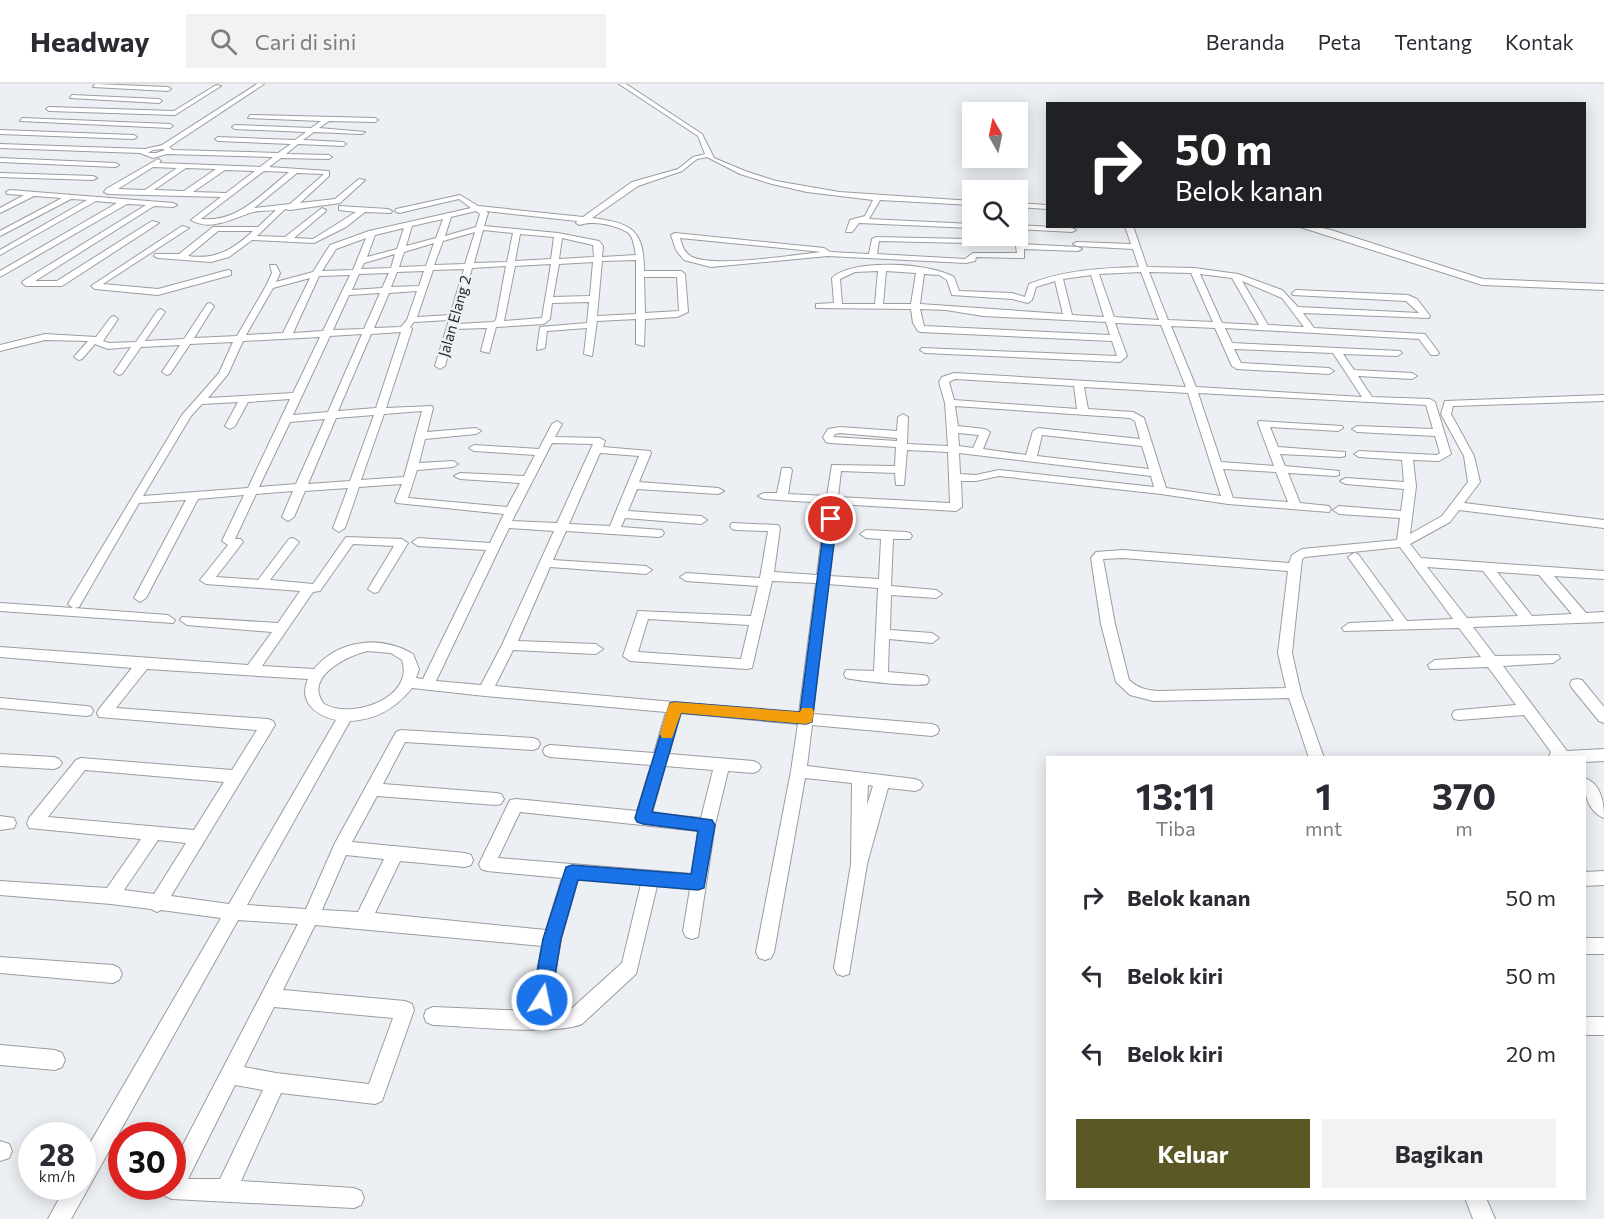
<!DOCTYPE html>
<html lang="id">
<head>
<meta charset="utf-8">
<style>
  body { margin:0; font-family:Commissioner,sans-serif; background:#f2f2f3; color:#2b2b33; height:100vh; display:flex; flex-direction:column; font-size:22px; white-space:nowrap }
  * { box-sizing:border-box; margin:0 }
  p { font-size:20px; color:#7c7c81 }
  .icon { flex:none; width:33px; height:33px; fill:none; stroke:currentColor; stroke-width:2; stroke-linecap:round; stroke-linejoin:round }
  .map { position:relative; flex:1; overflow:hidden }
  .drawer { position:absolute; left:1046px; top:672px; width:540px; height:444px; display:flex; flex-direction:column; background:#fff; border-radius:0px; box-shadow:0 3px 15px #0003 }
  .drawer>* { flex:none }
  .guide { position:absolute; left:1046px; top:18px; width:540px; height:126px; border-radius:0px; box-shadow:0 3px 15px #0003; background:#202124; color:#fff; overflow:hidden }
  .needle { width:39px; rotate:351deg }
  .controls { position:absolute; left:962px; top:18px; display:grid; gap:12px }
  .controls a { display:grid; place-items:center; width:66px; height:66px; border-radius:0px; background:#fff; box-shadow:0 3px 15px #0003; font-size:30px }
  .speed { position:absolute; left:18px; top:1038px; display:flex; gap:12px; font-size:30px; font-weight:700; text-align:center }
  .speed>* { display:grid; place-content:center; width:78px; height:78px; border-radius:50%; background:#fff; box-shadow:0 3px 15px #0003; line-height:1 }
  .speed small { font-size:15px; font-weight:400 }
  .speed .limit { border:9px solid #d22; background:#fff; color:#111 }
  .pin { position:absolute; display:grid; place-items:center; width:51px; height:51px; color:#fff; margin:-26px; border:3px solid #fff; border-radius:50%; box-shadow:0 2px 6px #0007 }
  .me { position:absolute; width:66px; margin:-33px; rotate:10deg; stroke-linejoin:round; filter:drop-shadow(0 0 4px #0008) }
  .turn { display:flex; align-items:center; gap:21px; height:126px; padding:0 30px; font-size:27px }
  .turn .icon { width:78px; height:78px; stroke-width:2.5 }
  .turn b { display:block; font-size:42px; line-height:51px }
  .eta { display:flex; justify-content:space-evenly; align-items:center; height:102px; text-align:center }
  .eta b { font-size:36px; font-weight:700; line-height:42px }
  .action { display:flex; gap:12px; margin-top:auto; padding:12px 30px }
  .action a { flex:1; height:69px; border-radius:0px; background:#5a5825; color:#fff; font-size:24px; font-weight:700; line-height:69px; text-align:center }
  .action a+a { background:#f2f2f3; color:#2b2b33 }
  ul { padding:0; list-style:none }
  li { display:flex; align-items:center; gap:18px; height:78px; padding:0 30px }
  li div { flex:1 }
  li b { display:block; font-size:22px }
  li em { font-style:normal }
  header { display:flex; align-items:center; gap:36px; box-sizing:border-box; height:84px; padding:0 30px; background:#fff; border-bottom:2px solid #e1e1e2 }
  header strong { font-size:28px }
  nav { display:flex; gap:33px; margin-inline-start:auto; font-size:21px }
  .search { width:420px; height:54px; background:#f2f2f3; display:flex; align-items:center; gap:15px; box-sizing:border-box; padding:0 21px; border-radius:0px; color:#7c7c81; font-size:22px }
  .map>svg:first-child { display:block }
</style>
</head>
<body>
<header>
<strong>Headway</strong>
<div class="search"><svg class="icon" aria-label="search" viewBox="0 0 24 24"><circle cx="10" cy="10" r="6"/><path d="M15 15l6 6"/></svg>Cari di sini</div>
<nav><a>Beranda</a><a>Peta</a><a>Tentang</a><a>Kontak</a></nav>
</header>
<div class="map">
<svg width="1604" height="1135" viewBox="0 0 1604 1135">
  <rect width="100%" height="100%" fill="#ecf0f4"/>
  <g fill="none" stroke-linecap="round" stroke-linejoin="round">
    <defs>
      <g id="street">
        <polygon points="95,0 168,3 171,5 168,7 93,3"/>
        <path d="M257,0H264L169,63L173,66L278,69L291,60L218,57L215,55L218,53L295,56L306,48L235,45L232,43L235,41L311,44L321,37L248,34L250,31L375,34L378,36L375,38L329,37L319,44L365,48L362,50L314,48L303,56L343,58L346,60L343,62L298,60L286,70L329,71L332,73L329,75L281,74L269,83L329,87V92L300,119L335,115L359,95L365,96L340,119L290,126L285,125L257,152L285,153L322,124L326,126L325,128L294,154L313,155L356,128L339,126V122L388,125L392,127L391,129L365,128L346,143L314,159L252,156L229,173L211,178L158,174L154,172L155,170H179L213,143H258L276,126C267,127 255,126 247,130C229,136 209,147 191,136L221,113L108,110L104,108L106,105L158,75L161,77L159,79L260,83L273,73L167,70L153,74L140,69L0,64V60L145,65L162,61ZM163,65L165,66L156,69H148L153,66ZM153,83L177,84L145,106L118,105ZM186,84L216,85L184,107L154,106ZM225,86L255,87L226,109L193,108ZM264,87L289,88C263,109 237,139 201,135ZM297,89L324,90L290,120L254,124ZM218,147H253C233,166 215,176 188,172Z"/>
        <path d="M619,0H626L702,50L714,74L745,87L776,97L839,108L972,117V121L880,116L869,135L972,140V144L859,139L852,148H846L850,136L865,132L873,116L807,108L772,100L740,90L707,73L697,75L682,87L638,102L592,134C632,139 644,146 644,187H681L685,190L688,228L677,233L645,235L644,262L636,260V235L597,237L592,272L584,270L587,244L547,247L545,264L537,266L540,243L587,239L589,218L552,219L550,235L544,240L496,243L489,269L481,267L487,244L455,245L445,282L440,285L435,282L449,236L414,238L410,243L412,245L386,324L432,322L433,324L427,348L476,344L481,347L476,350L425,355L419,379L453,377L458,380L453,383L417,386L408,414L507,423L520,399L460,395L454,392L460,389L524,392L535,371L474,367L469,364L474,361L539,365L552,340L557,337L562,340L555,353L600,354L605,357L603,363L650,367L651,369L639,398L718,404L724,407L718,410L637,405L628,427L701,432L707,436L701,440L625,434L621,443L662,446L664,449L662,452L658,453L566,447L553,476L646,482L652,486L646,490L550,483L518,557L596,560L603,565L596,570L513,566L495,602L799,629L816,499L772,497L752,584L747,585L630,577L623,572L638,527L751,532L758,502L686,497L680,493L686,489L760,494L768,447L736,446L732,445L730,442L732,439L778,441L780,444L774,488L817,491L826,419L764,415L758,412L764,409H777L782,384H790L792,386L788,410L827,412L832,381L895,382L896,363L830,359L826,358L823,353L828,345L840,343L897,347L898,333L903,330L908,333L907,360L948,362L945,319L939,298L942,293L954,289L1186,303L1161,241L1115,239L1127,272L1120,278L925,269L920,266L922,264L1117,272L1112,257L921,248L918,247L913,239L911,225L816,224V220L834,219L832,194C852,174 931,179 954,193L959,207L1012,209L1025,213L1029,200C1064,186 1102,184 1139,183L1133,165L1077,162L1073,160L1077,158L1131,160L1125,142H1133L1147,183L1194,184L1238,190L1282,206L1298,223L1419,229L1406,217L1293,211L1292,209L1296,206L1408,211L1417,215L1430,232L1429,234L1303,229L1314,244L1425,250L1439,269L1437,271H1431L1419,255L1225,244L1232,259L1400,267L1402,269L1397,272L1343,270L1354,286L1412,289L1417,292L1412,295L1358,292L1372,313L1430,315L1435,318L1451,370L1439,377L1413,376L1416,402L1410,450L1442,432L1468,398L1464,372L1441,330L1445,317L1604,311V317L1453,322L1451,330L1474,372L1480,398L1464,419L1604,436V444L1459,426L1450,438L1410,460L1421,474L1604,487V495L1554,492L1586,529L1604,528V538L1473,543L1495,572L1558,571L1560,574L1553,579L1503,582L1567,667L1604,665V677L1584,678V674H1548L1551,668L1524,631L1459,636L1454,635L1452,631L1454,627L1459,626L1516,621L1488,583L1430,585L1428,581L1435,576L1481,573L1459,544L1344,547L1342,544L1349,539L1394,537L1348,473L1354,469L1358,470L1407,537L1453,535L1400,463L1305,473L1302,475L1292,569L1301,609L1324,674H1309L1289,614L1153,617L1130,611L1116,598L1101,540L1091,474L1096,468L1123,466L1289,479L1292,471L1302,465L1397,456L1400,434L1339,430L1333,426L1339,422L1401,427L1404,405L1346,400L1340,397L1346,394L1404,398L1402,376L1359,373L1354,370L1359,367L1437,371L1440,369L1435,352L1357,348L1352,345L1357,342L1433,345L1426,321L1198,309L1221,378L1274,382L1258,339L1259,337L1342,342L1343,344L1338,347L1270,343L1278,363L1345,368V372L1341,373L1280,370L1285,382L1339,387V391L1335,392L1288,389L1300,419L1329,422L1331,425L1329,428L1228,420L1161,410L999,392L976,397H961L962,423L956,427L837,420L829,492L879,495L881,455L866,454L860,450L866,446L906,448L910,449L912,452L910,455H893L891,502L936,506L942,510L936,514L891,511L890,546L932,549L939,554L932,559L889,555L888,588L922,591L927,592L929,596L927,600C915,603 859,597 846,594L844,590L846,586L874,587L878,504L828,500L813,630L932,640L937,642L939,646L937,650L932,652L812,641L807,682L915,695L920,697L923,701L920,705L915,707L888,704L867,780L849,890L843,892L837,890L834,884L851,780L852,699L805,694L774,868L771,874L765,876L759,874L756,868L791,687L798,640L680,629L669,670L753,677L758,679L761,683L758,687L753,689L728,687L715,741L698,853L692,855L686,853L683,847L690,805L657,802L636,890L582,940C554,952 467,942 433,941L426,938L424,932L426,926L433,923L530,927L542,862L315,841L283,906L405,917L412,920L414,926L382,1017L375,1020L281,1009L241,1097L354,1104L361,1107L364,1114L361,1121L354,1124L172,1115L165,1112L163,1102H172V1082L298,840L238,836L71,1135H48L66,1102H82V1073L221,834L161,826L157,828L151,825L111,820L0,811V797L107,804L141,755L29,744L27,739L29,734L76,676L81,674L232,686L257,646L99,633L97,629L99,625L132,584L0,573V563L248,581L272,548L187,541L180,536L182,533L278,539L300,507L206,500L200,496L228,461L222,457L244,411L198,415L146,514L140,518L134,514L186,416L139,419L79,523L74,524L168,531L175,536L173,539L0,527V519L73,524L68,520L182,331L219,289L233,258L190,260L170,290L167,291L162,288L180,261L141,263L122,290L119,291L114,288L131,263L108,265L95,260L82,275L79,276L74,273L88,257L45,256L0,267V261L45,250L96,253L111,233L114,232L118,235L103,257L109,259L136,258L158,226L161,225L165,228L145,257L184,255L207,220L210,219L214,222L194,254L237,252L266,202L272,189L270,181H276L280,189L276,198L313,188L330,161L369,147L471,124L459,115L399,129L395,127L396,125L460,111L478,122L583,133L632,98L678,85L693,73L705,70L698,52ZM476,127L480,130L476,143L445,152L451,133ZM486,127L577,137L576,139L580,141C592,136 616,141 627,148C634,153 634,163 636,171L602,173L603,162L599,157L558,149L484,142L488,129ZM443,135L436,154L406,162L412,142ZM404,144L397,165L367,173L375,151ZM483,146L513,149L507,178L474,179ZM475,148L465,180L434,181L443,157ZM520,150L554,153L551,175L515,177ZM366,154L353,186L322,187L336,165ZM562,154L593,161L594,173L559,175ZM434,159L426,182L399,183L404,168ZM395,170L391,184L361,185L364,179ZM636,176V230L597,232L602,177ZM593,178L590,212L553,213L559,180ZM551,180L542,234L504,237L515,182ZM506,182L496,236L493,238L457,240L472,184ZM464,185L450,231L417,233L433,186ZM424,187L419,202L391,203L397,188ZM878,187L875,220H842L840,195L855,188ZM886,187L916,189L911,220H883ZM1141,188L1159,236L1114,233L1099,190ZM1149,188L1191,189L1213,238L1168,236ZM389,189L382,204L352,206L359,190ZM924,190L939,191L947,196L952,211L1012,215L1028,219L1032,216L1036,203L1055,197L1063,230L920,220ZM1200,190L1232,194L1259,241L1222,239ZM350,191L323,247L293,249L319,192ZM1091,191L1104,233L1072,231L1063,195ZM644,193H677L679,227L645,229ZM310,194L283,249L246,251L273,204ZM1242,197L1282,214L1304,243L1268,241ZM417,207L407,236L401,243L374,244L389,209ZM380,209L364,245L333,246L349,211ZM920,225L946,226L983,232L1106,238L1110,251L924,242ZM1171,242L1215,244L1232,282L1237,285L1329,290L1334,287L1329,284L1241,279L1234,265L1333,269L1362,313L1196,303ZM401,248L376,324L338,327L371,250ZM362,250L328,328L293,331L330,252ZM320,253L293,309L208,314L228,290L243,257ZM955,295L1074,302L1077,325L954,316L949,298ZM1084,303L1188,309L1221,412L1166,404L1144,334L1133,328L1088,325ZM290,315L248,404L143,412L191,332L202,320L238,318L225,342L230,345L235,342L248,318ZM955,322L1130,334L1135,337L1140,355L1038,344L1033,347L1026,371L983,365L990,348L985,345L958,342ZM422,327L404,393L361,396L384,330ZM374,331L350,397L308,400L336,334ZM325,335L296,400L259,403L290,338ZM840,349L897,354V357L833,353L835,350ZM958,349L979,351L973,364L959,362ZM1042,351L1142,362L1149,385L1037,372ZM552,359L593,360L557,439L512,437ZM907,366L948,368L950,419L838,413L841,387L895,389L896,401H904ZM600,369L639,372L610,442L569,440ZM959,369L1151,392L1154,403L999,386L976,391L960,390ZM1223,385L1276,388L1288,418L1233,414ZM402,400L395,417L397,419L504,430L490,459L418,454L412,458L418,462L486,466L423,595L416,594L419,585L413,570C381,551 339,555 314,585L262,582L313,508L320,507L353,460L394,462L368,505L374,509L378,508L408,459L402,455L346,453L313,500L270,496L299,458L293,454L289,455L258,496L216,493L243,458L241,455H235L256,410L293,407L282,433L288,437L294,433L305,407L348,404L333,444L339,448L345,444L359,403ZM509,444L554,447L502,561L481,601L436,597ZM1123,474L1288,487L1278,569L1286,604L1158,607C1146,606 1138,604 1129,596L1115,540L1103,475ZM1427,483L1483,487L1518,532L1467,534ZM1497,488L1539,491L1572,530L1532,532ZM648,535L749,541L741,575L638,568ZM367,567L391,569L402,576C415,614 352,636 324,620C303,593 347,572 367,567ZM147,585L308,595C298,617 315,631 336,636L229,820L171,812L275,641L273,637L268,635L116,624ZM412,604L485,612L666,628L654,669L550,661L545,663L543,667L545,671L550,673L651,681L637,727L516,715L510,716L479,780L481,785L487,787L562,794L546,846L375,829L400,777L465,783L471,781L473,776L471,771L465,769L352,758L377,712L496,721L501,720L504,715L501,710L496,709L383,700L405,658L533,666L538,664L540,660L538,656L533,654L401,646L396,648L335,759L306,825L247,821L350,637C376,636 396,624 412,604ZM665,682L713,686L701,734L652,729ZM85,686L224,698L194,746L48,733ZM868,701L873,702L867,721ZM520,728L698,747L692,790L498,774ZM158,756L186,759L154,810L124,806ZM346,771L384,775L358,828L322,826ZM578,795L641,800L622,879L571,925L549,926L561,855ZM274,923L393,934L369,1000L276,989L244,983ZM235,1001L263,1006L220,1095H188Z"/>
        <polygon points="216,1 221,2 175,31 49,27 46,25 49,23 174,27"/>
        <polygon points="72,11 159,15 162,17 159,19 70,14"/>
        <polygon points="22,34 170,40 173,42 170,44 20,37"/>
        <polygon points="0,46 134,51 137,53 134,55 0,50"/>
        <polygon points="0,74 116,79 119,81 116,83 0,78"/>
        <polygon points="0,89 93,92 97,94 93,96 0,93"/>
        <polygon points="10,106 173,119 177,121 173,123 154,122 35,197 57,197 152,137 159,139 62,202 26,202 22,199 23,197 146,121 127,120 0,193 0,187 117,119 96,117 0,171 0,166 87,116 71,115 0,152 0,147 62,114 34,112 0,129 0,124 24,111 7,110 6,108"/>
        <polygon points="1017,119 1047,121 1047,125 1017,123"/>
        <polygon points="1017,141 1072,144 1076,146 1072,148 1017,145"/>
        <polygon points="182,142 189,144 103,200 158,205 228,186 231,187 231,191 158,211 95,205 91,202"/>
        <polygon points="1297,142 1314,142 1331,146 1483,195 1604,200 1604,206 1482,201"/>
        <path d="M675,149L824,164L830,168L869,170L872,155L876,153L965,155H968V159L879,157L877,170L965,175L973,169H1017L1016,162L1020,160L1078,163L1082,165L1078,167L1024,165V174L976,173L975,177L966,179L828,172L711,183L684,176L676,166L671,151ZM680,154L822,168C792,171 716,184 692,173C684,169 682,161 680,154Z"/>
        <polygon points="1577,595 1582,596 1604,623 1604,639 1599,637 1572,604 1570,600 1572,596"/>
        <polygon points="0,614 86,622 91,623 93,627 91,631 86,632 0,624"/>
        <polygon points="0,670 54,673 59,675 62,679 59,683 54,685 0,682"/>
        <path d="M1584,694C1601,699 1604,718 1604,734C1588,728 1584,709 1584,694Z"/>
        <polygon points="0,732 14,734 16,739 14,744 0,746"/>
        <polygon points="1604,787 1604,801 1584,802 1584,788"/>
        <rect x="1584" y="854" width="20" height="16"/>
        <polygon points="0,873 113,881 119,884 122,890 119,896 113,899 0,889"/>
        <rect x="1584" y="933" width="20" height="18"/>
        <polygon points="0,961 55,966 62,969 65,976 62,983 55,986 0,981"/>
        <polygon points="0,1057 9,1060 12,1067 9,1074 0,1077"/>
        <polygon points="1465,1114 1486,1114 1495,1135 1473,1135"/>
      </g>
    </defs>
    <use href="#street" stroke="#9a9da0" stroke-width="2"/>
    <use href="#street" fill="#fff" fill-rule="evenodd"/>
  </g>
  <polygon fill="#1a73e8" stroke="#114b97" stroke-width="1.5" points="831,431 837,435 812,638 806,640 681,629 652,728 712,736 715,741 704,804 698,806 578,796 561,855 551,916 548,922 542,925 535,922 532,916 543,855 566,783 572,781 691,790 698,747 643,740 637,738 635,734 670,619 675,618 800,628 825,435"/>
  <polygon fill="#f59e0b" points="675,618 800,628 802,624 812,624 814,628 812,638 806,640 681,629 672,654 662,654 660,650 668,623 670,619"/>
  <g text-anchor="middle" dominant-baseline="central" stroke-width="5" stroke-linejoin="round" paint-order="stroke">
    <g font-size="15" fill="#27282a" stroke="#ecf0f4">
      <text transform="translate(454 232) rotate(-74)">Jalan Elang 2</text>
    </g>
  </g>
</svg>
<div class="controls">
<a><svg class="needle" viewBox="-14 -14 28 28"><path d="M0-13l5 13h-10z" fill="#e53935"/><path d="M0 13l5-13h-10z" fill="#7c7c81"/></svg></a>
<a><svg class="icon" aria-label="search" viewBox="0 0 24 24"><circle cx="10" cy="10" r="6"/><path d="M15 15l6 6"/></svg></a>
</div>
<div class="speed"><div>28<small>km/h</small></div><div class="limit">30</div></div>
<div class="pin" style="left:831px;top:435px;background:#d93025"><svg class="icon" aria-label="arrive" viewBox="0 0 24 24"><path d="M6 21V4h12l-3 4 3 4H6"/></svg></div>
<svg class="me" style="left:542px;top:916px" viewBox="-20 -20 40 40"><circle r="17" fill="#1a73e8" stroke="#fff" stroke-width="3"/><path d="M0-11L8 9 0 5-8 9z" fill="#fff"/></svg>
<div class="guide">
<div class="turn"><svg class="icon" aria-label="right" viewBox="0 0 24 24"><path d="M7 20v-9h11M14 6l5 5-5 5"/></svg><div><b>50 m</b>Belok kanan</div></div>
</div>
<section class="drawer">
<div class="eta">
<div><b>13:11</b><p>Tiba</p></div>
<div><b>1</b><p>mnt</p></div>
<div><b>370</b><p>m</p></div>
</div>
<ul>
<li><svg class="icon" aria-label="right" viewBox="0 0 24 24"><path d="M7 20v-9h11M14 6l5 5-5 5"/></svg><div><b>Belok kanan</b></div><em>50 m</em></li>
<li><svg class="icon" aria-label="left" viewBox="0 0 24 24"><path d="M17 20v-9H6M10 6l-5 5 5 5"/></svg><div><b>Belok kiri</b></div><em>50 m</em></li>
<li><svg class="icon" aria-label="left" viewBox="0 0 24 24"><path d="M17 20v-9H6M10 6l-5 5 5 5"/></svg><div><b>Belok kiri</b></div><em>20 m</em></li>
</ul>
<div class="action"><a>Keluar</a><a>Bagikan</a></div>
</section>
</div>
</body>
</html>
